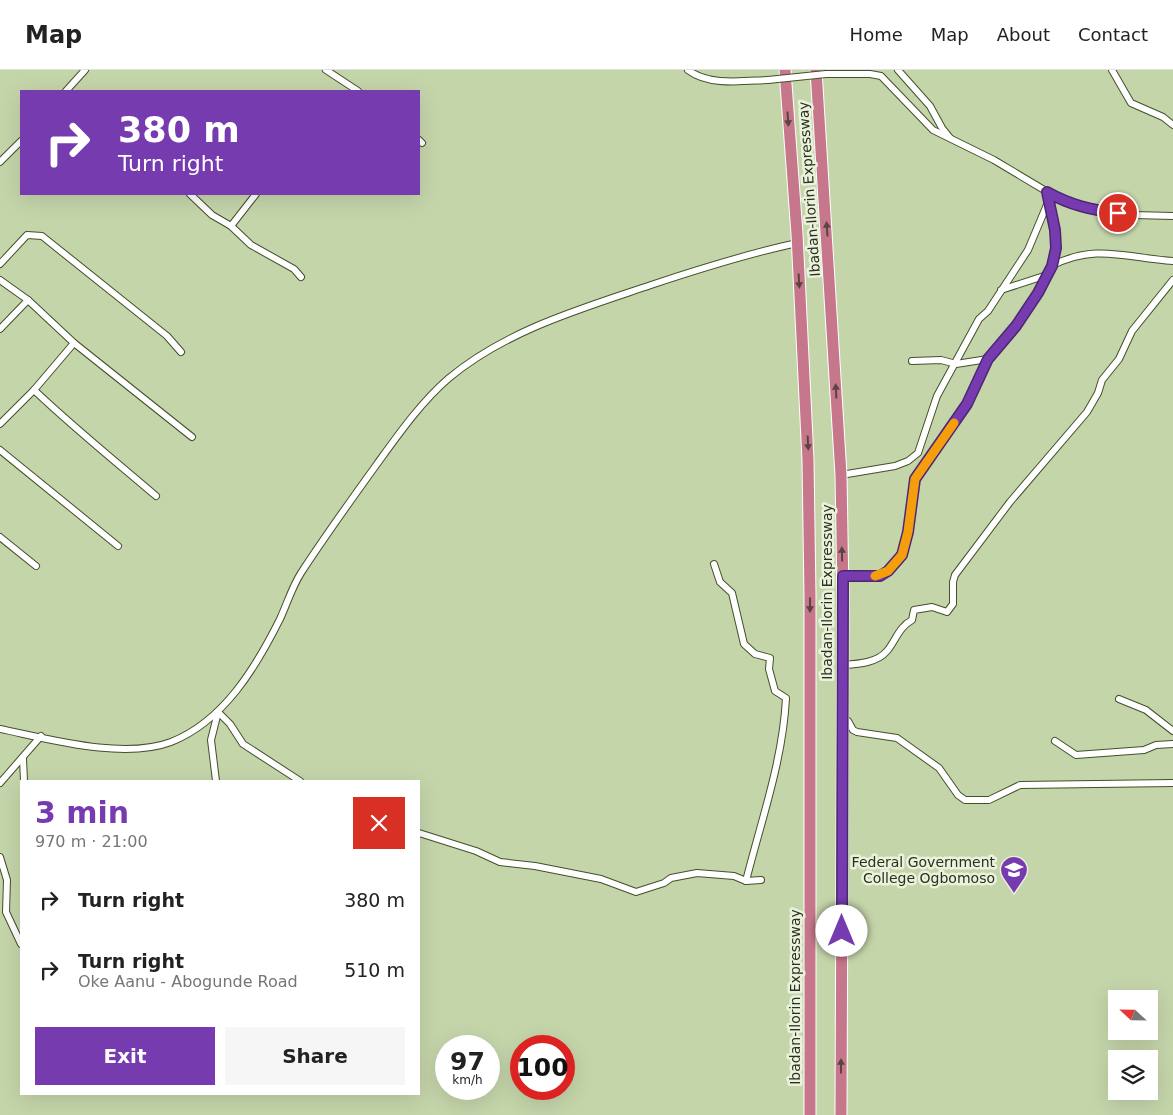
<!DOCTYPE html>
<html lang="en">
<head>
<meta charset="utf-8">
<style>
  body { margin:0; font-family:"DejaVu Sans",sans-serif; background:#f6f6f6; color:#222; height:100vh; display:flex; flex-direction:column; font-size:19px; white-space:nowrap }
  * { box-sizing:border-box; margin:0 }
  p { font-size:16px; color:#767676 }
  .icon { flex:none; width:28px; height:28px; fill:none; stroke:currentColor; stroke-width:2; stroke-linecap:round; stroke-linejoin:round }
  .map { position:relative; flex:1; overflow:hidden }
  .side { position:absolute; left:20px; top:710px; width:400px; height:315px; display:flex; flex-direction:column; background:#fff; border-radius:0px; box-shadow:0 5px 20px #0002 }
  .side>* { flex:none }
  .guide { position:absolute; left:20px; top:20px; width:400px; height:105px; border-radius:0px; box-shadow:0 5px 20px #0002; background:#773bb0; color:#fff; overflow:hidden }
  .needle { width:32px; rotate:292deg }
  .buttons { position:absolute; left:1108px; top:920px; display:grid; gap:10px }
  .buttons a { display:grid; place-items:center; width:50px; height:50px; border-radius:0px; background:#fff; box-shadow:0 5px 20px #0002; font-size:25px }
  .speed { position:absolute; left:435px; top:965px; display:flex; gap:10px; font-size:25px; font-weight:700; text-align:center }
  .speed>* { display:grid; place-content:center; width:65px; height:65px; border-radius:50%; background:#fff; box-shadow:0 5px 20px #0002; line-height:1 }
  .speed small { font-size:12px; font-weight:400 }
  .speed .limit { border:8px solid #d22; background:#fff; color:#111 }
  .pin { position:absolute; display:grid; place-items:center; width:42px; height:42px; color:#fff; margin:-21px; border:2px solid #fff; border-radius:50%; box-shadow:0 1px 5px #0007 }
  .me { position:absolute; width:55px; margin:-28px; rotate:0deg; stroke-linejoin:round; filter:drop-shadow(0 0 4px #0008) }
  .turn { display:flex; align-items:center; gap:18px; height:105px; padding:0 15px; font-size:22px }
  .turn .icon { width:65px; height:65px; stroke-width:2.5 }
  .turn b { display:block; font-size:35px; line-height:42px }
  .round { display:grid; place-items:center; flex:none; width:52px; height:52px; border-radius:0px; background:#f6f6f6 }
  .overview { display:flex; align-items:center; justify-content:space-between; height:85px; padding:0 15px }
  h1 { font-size:30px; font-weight:800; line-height:38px; color:#773bb0 }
  .action { display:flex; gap:10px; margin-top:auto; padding:10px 15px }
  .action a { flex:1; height:58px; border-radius:0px; background:#773bb0; color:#fff; font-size:20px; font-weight:800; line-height:58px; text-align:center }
  .action a+a { background:#f6f6f6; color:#222 }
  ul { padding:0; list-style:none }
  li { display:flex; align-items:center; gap:15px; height:70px; padding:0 15px }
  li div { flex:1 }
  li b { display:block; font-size:19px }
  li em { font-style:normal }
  header { display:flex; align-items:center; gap:30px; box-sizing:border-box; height:70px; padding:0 25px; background:#fff; border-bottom:1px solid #e0e0e0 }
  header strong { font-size:24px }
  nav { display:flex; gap:28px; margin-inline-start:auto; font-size:18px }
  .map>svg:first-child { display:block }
</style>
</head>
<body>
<header>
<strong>Map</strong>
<nav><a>Home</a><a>Map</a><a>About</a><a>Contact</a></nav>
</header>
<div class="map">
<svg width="1173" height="1045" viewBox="0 0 1173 1045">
  <rect width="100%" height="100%" fill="#c5d5aa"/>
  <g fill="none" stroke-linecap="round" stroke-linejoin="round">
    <defs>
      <g id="minor">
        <polyline points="326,0 358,21"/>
        <path d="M688,0C709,16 743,11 768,10"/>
        <polyline points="898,0 930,36 942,58 950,68"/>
        <polyline points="1112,0 1131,33 1163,47 1173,55"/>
        <polyline points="826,4 870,4 881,6 933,60 994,90 1066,133 1086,139 1133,145 1173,146"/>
        <polyline points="66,21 85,0"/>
        <polyline points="419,70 422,73"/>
        <polyline points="0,92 21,71"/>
        <polyline points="190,124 212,145 231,156 251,175 294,199 301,207"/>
        <polyline points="231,156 256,124"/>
        <polyline points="0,194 27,165 42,166 167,266 181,282"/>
        <path d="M1051,196C1096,173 1126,188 1173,191"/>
        <polyline points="0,210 28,230 74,273 192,367"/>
        <polyline points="1001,220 1047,205"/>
        <polyline points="0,259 28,230"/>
        <polyline points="912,291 941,290 956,294 988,289"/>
        <path d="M34,320C73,357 115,391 156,426"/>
        <polyline points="0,354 34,320 74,273"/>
        <polyline points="0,380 118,476"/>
        <polyline points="841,405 895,396 908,391 918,383 937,326 979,249 988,241 1028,180 1049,130"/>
        <polyline points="0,467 36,496"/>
        <path d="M714,494L720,512L732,523L744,574L755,584L770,588L769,599L775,621L786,628C783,690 761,751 746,811"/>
        <polyline points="843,506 880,506 888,501 902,485 908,463 915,409 967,334 988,289 1016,256 1038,223 1051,196 1056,178 1055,160 1047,122"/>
        <path d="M843,595C858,594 877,593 887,581C896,570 899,557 912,550L914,540L932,537L947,542L953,534V512L955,505L1010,432L1087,342L1098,323L1102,310L1119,289L1132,261L1173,210"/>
        <polyline points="1119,629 1146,640 1173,661"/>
        <polyline points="218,642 230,654 243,674 300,711"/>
        <polyline points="842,650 848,651 853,660 857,662 897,668 939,698 958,725 965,730 989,730 1020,715 1173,713"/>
        <path d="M0,659C49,669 123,690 171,672C224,651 256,597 280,549C287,534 292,517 301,503C325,466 351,430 377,394C398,365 421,332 449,308C507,260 580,239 651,215C699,199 747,184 797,173"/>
        <polyline points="1055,671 1076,685 1144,680 1156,675 1173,674"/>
        <polyline points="23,689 24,711"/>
        <polyline points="216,711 211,670 218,642"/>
        <polyline points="0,713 41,666"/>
        <polyline points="419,763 476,781 500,792 535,796 601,809 636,822 664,813 671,808 697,803 734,806 746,811 761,810"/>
        <polyline points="0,787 7,810 6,842 21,874"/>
      </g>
      <g id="motorway">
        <polyline points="785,0 797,164 808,390 810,526 810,1045"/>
        <polyline points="816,0 841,405 843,524 841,1045"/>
      </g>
    </defs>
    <use href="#minor" stroke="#43502a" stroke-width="8"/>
    <use href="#motorway" stroke="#fff" stroke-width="13"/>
    <use href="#minor" stroke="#fff" stroke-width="6"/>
    <use href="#motorway" stroke="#c7778b" stroke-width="11"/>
    <defs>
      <polyline id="minor-bridge" points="768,10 826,4"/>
    </defs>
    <use href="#minor-bridge" stroke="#43502a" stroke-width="8" stroke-linecap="butt"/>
    <use href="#minor-bridge" stroke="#fff" stroke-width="6"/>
  </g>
  <defs><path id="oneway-solid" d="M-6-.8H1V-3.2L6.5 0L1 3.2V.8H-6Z" transform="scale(1.25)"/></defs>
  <g fill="#59453f">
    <use href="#oneway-solid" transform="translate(788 49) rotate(86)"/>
    <use href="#oneway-solid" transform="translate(827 159) rotate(-94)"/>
    <use href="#oneway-solid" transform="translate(799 211) rotate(87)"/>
    <use href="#oneway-solid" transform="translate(836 321) rotate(-93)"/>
    <use href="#oneway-solid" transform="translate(808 373) rotate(87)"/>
    <use href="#oneway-solid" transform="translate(842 484) rotate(-91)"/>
    <use href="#oneway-solid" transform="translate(810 535) rotate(90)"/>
    <use href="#oneway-solid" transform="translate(841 996) rotate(-90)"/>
  </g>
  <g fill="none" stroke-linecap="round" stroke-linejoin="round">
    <defs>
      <path id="route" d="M842,861L843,506H880L888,501L902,485L908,462L915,409L967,334L988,289L1016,256L1038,223L1052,196L1056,178L1055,160L1047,122C1070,135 1091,140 1118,143"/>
    </defs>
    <use href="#route" stroke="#4d2672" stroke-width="12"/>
    <use href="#route" stroke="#773bb0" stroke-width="9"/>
    <polyline stroke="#f59e0b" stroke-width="9" points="875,506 888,501 902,485 908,462 915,409 954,353"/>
  </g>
  <defs>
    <symbol id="university-pin" viewBox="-11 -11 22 30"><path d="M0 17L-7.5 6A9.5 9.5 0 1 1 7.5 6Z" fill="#773bb0" stroke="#eaf2dc"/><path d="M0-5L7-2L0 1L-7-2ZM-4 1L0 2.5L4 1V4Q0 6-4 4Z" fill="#fff"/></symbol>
  </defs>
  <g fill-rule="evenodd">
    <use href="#university-pin" x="998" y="784" width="32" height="43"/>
  </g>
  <g text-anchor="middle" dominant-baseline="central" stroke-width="5" stroke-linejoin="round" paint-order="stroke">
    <g font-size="14" fill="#2a301f" stroke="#eaf2dc">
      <text transform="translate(809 119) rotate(-94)">Ibadan-Ilorin Expressway</text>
      <text transform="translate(827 522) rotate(-90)">Ibadan-Ilorin Expressway</text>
      <text transform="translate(795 927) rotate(-90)">Ibadan-Ilorin Expressway</text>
    </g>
    <g font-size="14" fill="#2a301f" stroke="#eaf2dc" text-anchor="end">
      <text x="995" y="792">Federal Government<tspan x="995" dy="16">College Ogbomoso</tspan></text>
    </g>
  </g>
</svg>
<div class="buttons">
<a><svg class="needle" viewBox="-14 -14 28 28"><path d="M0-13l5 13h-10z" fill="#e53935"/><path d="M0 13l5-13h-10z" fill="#767676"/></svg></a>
<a><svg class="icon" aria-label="layers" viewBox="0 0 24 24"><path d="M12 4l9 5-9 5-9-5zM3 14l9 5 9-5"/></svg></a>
</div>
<div class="speed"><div>97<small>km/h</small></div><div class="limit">100</div></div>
<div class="pin" style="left:1118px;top:143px;background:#d93025"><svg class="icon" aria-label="arrive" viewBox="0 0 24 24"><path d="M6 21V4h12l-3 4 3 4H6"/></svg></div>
<svg class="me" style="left:842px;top:861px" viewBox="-20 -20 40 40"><circle r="19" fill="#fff"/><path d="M0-13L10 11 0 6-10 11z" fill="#773bb0"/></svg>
<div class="guide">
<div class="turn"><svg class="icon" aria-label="right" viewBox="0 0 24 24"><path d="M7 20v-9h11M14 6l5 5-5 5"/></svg><div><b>380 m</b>Turn right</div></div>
</div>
<section class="side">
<div class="overview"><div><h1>3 min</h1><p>970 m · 21:00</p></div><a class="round" style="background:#d93025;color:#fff"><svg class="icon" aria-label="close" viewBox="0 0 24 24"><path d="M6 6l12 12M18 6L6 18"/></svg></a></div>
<ul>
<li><svg class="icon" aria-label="right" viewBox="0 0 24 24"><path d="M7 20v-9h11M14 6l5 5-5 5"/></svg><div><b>Turn right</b></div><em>380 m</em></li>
<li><svg class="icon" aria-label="right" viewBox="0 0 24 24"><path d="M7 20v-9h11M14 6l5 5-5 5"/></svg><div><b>Turn right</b><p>Oke Aanu - Abogunde Road</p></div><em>510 m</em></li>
</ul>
<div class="action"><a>Exit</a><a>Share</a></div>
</section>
</div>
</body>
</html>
